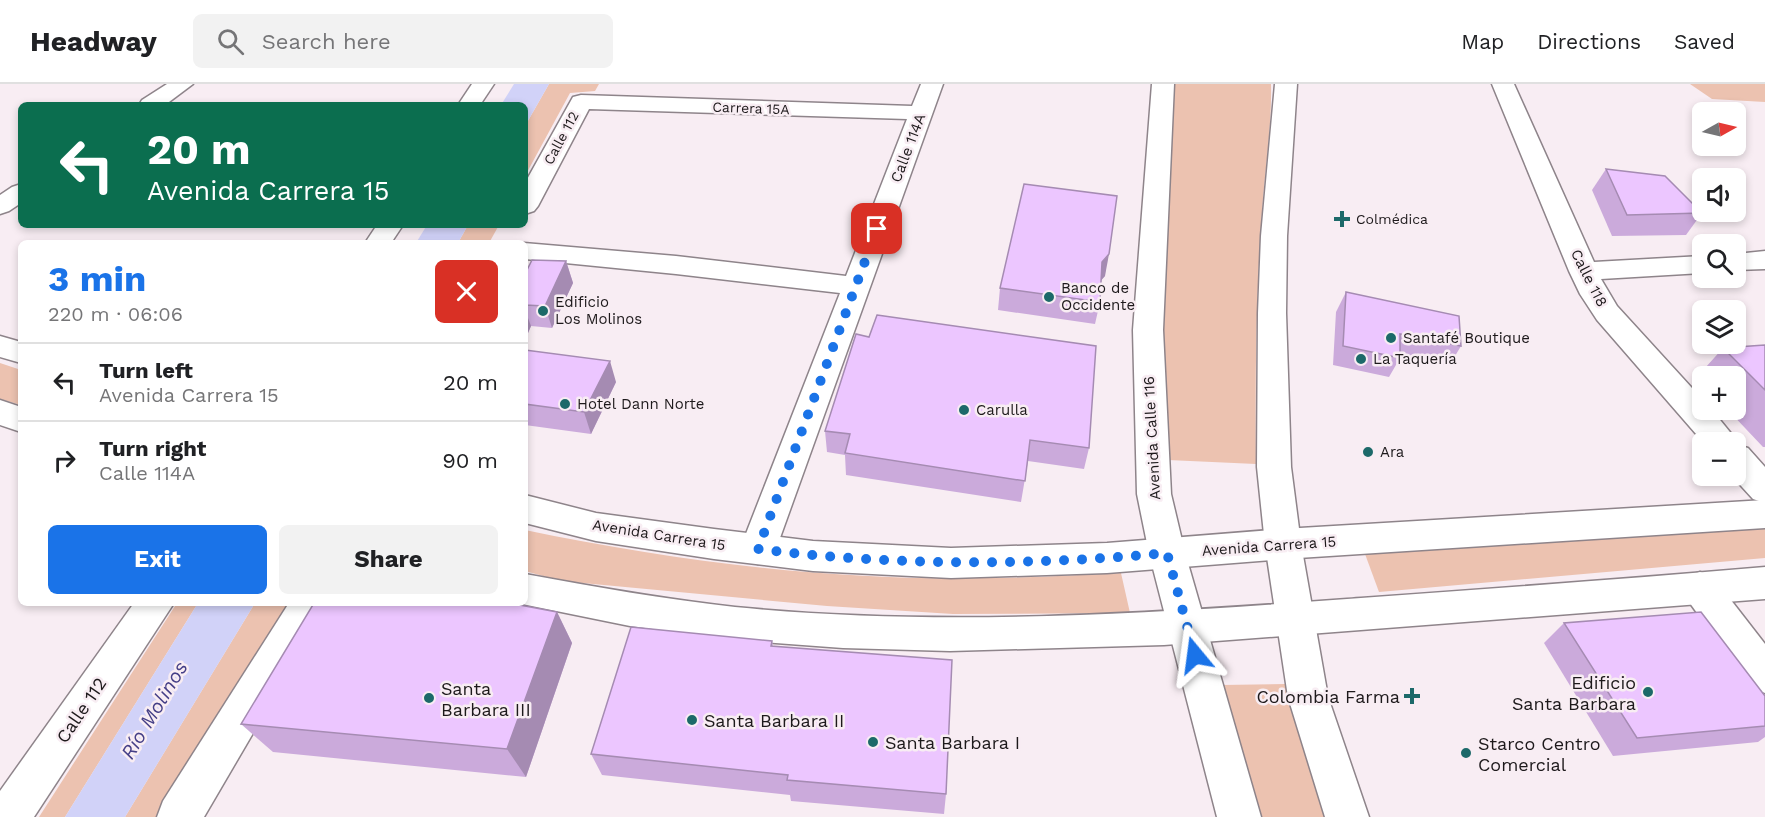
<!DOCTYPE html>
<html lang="en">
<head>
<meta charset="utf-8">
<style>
  body { margin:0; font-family:"Work Sans",sans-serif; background:#f2f2f2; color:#202124; height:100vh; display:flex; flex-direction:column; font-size:22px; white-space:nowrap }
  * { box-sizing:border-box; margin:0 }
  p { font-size:20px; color:#757577 }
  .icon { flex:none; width:33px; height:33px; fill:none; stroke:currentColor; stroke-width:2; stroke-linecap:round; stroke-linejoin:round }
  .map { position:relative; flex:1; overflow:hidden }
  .panel { position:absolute; left:18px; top:156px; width:510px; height:366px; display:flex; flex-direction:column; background:#fff; border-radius:9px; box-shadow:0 3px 9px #0003 }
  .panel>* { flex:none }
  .hud { position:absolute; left:18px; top:18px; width:510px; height:126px; border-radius:9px; box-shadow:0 3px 9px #0003; background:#0b6e4f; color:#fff; overflow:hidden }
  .needle { width:39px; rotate:82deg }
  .tools { position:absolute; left:1692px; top:18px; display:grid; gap:12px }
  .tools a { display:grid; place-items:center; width:54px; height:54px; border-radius:9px; background:#fff; box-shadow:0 3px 9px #0003; font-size:30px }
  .pin { position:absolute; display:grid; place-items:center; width:51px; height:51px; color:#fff; margin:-26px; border-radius:12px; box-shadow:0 3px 9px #0006 }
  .me { position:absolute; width:66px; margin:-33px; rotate:344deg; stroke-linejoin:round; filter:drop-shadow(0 0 4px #0008) }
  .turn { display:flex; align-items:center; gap:21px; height:126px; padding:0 30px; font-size:27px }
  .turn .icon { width:78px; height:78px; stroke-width:2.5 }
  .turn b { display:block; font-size:42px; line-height:51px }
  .round { display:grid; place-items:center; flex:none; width:63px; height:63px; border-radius:9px; background:#f2f2f2 }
  .summary { display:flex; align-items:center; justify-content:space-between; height:102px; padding:0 30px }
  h1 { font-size:36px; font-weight:700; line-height:45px; color:#1a73e8 }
  .primary-button { display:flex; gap:12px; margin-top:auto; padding:12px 30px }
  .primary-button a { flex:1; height:69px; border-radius:9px; background:#1a73e8; color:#fff; font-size:24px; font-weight:700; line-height:69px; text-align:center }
  .primary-button a+a { background:#f2f2f2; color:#202124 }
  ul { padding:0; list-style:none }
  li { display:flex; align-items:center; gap:18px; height:78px; padding:0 30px; border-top:2px solid #e0e0e0 }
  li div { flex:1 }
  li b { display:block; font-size:22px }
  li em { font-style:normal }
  header { display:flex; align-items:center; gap:36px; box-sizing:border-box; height:84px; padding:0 30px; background:#fff; border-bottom:2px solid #e0e0e0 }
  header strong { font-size:28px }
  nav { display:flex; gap:33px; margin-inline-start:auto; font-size:21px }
  .search { width:420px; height:54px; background:#f2f2f2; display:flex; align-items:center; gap:15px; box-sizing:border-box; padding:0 21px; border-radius:9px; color:#757577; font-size:22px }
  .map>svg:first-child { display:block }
</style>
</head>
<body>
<header>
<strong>Headway</strong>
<div class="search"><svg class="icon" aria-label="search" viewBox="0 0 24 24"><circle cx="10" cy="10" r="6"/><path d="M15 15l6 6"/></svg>Search here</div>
<nav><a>Map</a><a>Directions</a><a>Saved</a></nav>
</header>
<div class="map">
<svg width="1765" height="733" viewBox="0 0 1765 733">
  <rect width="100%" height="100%" fill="#f8edf3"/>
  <g fill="#ecc2b0">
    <polygon points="549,0 599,0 595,7 570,9 525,92 525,42"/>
    <path d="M1173,0H1271C1272,43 1265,85 1262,128C1256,212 1255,296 1256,380L1168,376L1161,262Z"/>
    <polygon points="1690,0 1765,0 1765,18 1712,15"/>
    <polygon points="468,141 499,141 489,159 458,159"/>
    <polygon points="0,279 21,286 21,321 0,315"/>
    <polygon points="1765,443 1765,474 1379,508 1365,470"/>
    <path d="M525,446C673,477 833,497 985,494C1031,494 1076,491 1121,489L1130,529L953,530L827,522L561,497L525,487Z"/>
    <polygon points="177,519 198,519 65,733 39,733"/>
    <polygon points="255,519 291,519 165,733 125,733"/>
    <polygon points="1285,600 1326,733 1258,733 1221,601"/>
  </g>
  <g fill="#d1d2f8">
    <polygon points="514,0 549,0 525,42 525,21 501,21"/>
    <polygon points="427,141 468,141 458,159 416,159"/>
    <polygon points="198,519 255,519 125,733 65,733"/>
  </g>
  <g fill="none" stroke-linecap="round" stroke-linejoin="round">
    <defs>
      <g id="minor">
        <polygon points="167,0 193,0 165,21 139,21 142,16"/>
        <polygon points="472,0 494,0 480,21 458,21"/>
        <polygon points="921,0 943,0 776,465 771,475 758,480 745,475 740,465 840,209 676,190 525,175 524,159 676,172 846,192 907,35 589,25 538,122 534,127 525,130 525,99 573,13 581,11 912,22"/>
        <polygon points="1492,0 1514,0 1594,178 1702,172 1702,189 1601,195 1617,222 1702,315 1702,326 1712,326 1738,358 1737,361 1748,364 1765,383 1765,419 1753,415 1732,392 1736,392 1736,358 1703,358 1597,236 1580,210 1569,187"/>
        <polygon points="21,100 21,119 9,127 0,130 0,111 12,103"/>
        <polygon points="377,141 403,141 391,159 365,159"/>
        <polygon points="1765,167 1765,185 1736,186 1736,170"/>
        <polygon points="1700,488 1713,493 1765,560 1765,609 1751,604 1687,515 1681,504 1687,493"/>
        <polygon points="134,519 174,519 34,733 0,733 0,707"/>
        <polygon points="289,519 329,519 204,733 157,733 163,717"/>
      </g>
      <g id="secondary">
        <polygon points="0,252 21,258 21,279 0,273"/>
        <polygon points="0,316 21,323 21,348 0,341"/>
        <polygon points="525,411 596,429 714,445 813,457 951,464 1107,459 1283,445 1765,416 1765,444 1283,475 1107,489 951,494 813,487 714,475 596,457 525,439"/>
        <path d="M1765,483V515L1164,561L950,567L843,564L736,556L630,542L517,519H525V490C595,503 664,515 735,523C938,543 1144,530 1347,515C1486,505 1626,495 1765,483Z"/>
      </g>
      <g id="primary">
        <polygon points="1152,0 1174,0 1163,246 1171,410 1185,469 1261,733 1217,733 1149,469 1137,410 1133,246"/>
        <polygon points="1275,0 1297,0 1287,152 1286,229 1291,383 1301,460 1328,613 1369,733 1325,733 1288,613 1265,460 1257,383 1258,229 1261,152"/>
      </g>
    </defs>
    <use href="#minor" stroke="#8e848a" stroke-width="3"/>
    <use href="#secondary" stroke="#8e848a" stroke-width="3"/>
    <use href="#primary" stroke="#8e848a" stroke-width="3"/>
    <use href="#minor" fill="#fff" fill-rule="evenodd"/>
    <use href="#secondary" fill="#fff" fill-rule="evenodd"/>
    <use href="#primary" fill="#fff" fill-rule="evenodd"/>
  </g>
  <g fill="#cbaadb">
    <polygon points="1606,85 1702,129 1686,151 1612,152 1592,106"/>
    <polygon points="566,177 573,199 552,244 531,242 525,256 525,190"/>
    <polygon points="1105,192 1101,196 1100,218 1095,240 998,226 1000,204"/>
    <polygon points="1346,208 1461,262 1449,282 1400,272 1400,274 1389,293 1333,281 1336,228"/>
    <polygon points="856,250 1089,364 1084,385 1028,377 1021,418 846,391 845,371 827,368 825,347"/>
    <polygon points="1765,261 1765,363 1763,363 1728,326 1736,326 1736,292 1702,292 1702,298 1697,293 1723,264"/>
    <polygon points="525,266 616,298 591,350 525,341"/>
    <polygon points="557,528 572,559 526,693 273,668 241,640"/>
    <polygon points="1564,539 1765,612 1765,653 1758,658 1613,672 1544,559"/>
    <polygon points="772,557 773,562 946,710 944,730 791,717 790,711 602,691 591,670"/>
  </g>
  <g fill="#a58bb2">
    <polygon points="1109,170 1105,192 1098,200 1102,178"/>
    <polygon points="566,177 573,199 552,244 545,222"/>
    <polygon points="525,226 531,242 525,256"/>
    <polygon points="610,277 616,298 591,350 584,328"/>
    <polygon points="557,528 572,559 526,693 507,665"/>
  </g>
  <g fill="#ecc6ff" stroke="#a58bb2" stroke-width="1.5">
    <polygon points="1606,85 1665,92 1702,129 1627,131"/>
    <polygon points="1024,100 1117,112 1109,170 1102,178 1100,218 1000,204"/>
    <polygon points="532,176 566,177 545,222 525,221 525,190"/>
    <polygon points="1346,208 1459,232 1461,262 1400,250 1400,274 1343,262"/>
    <polygon points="877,231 1096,262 1089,364 1030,356 1025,397 845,369 850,350 825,347 856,250 869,253"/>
    <polygon points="1765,261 1765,306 1723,264"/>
    <polygon points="525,266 610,277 584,328 525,320"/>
    <polygon points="314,519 509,519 557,528 507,665 241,640"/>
    <polygon points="1701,528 1765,612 1765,642 1637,654 1564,539"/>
    <polygon points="631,543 772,557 771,562 952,576 946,710 787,696 788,691 591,670"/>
  </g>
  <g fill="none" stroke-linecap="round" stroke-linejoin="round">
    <path stroke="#1a73e8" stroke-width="10" stroke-dasharray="0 18" d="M877,145L758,465C893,482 1031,482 1167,469L1195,571"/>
  </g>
  <g fill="#1c6969" stroke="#f8edf3" stroke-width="2">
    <path d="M1339 126h6v6h6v6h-6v6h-6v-6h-6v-6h6z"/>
    <circle cx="1049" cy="213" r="6"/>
    <circle cx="543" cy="227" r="6"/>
    <circle cx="1391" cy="254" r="6"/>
    <circle cx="1361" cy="275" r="6"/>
    <circle cx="565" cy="320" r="6"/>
    <circle cx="964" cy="326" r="6"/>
    <circle cx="1368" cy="368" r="6"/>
    <circle cx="1648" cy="608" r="6"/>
    <path d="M1409 603h6v6h6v6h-6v6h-6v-6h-6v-6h6z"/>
    <circle cx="429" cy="614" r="6"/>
    <circle cx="692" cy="636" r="6"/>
    <circle cx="873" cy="658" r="6"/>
    <circle cx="1466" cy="669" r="6"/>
  </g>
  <g text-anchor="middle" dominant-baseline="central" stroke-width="5" stroke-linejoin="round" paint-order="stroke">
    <g font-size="14" fill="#1d191b" stroke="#f8edf3">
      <text transform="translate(751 24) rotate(2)">Carrera 15A</text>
      <text transform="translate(561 54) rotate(-62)">Calle 112</text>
    </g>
    <g font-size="14" fill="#1d191b" stroke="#f8edf3" text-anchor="start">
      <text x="1356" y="135">Colmédica</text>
    </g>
    <g font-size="15" fill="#1d191b" stroke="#f8edf3">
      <text transform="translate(908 64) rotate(-69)">Calle 114A</text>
      <text transform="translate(1589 194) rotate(63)">Calle 118</text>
      <text transform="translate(1152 354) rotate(-93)">Avenida Calle 116</text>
      <text transform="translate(659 451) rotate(9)">Avenida Carrera 15</text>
      <text transform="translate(1269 462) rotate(-4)">Avenida Carrera 15</text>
    </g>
    <g font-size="15" fill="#1d191b" stroke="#f8edf3" text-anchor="start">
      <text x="1061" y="204">Banco de<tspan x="1061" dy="17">Occidente</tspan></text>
      <text x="555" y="218">Edificio<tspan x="555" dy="17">Los Molinos</tspan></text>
      <text x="1403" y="254">Santafé Boutique</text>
      <text x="1373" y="275">La Taquería</text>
      <text x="577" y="320">Hotel Dann Norte</text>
      <text x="976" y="326">Carulla</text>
      <text x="1380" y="368">Ara</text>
    </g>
    <g font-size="18" fill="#1d191b" stroke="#f8edf3" text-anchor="start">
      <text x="1636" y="598" text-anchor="end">Edificio<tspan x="1636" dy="21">Santa Barbara</tspan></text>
      <text x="441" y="604">Santa<tspan x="441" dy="21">Barbara III</tspan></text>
      <text x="1400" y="612" text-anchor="end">Colombia Farma</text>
      <text x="704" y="636">Santa Barbara II</text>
      <text x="885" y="658">Santa Barbara I</text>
      <text x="1478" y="659">Starco Centro<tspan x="1478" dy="21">Comercial</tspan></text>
    </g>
    <g font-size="18" fill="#1d191b" stroke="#f8edf3">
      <text transform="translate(81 626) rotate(-56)">Calle 112</text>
    </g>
    <g font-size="20" font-style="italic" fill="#453f87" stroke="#f8edf3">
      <text transform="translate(154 626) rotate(-59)">Río Molinos</text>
    </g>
  </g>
</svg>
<div class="tools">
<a><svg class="needle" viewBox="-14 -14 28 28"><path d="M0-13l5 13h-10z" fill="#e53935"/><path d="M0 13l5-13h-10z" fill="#757577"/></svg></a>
<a><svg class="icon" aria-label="sound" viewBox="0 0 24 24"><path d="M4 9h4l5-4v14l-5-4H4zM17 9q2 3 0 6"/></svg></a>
<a><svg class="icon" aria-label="search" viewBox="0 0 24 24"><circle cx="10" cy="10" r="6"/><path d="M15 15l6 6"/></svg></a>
<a><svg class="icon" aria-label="layers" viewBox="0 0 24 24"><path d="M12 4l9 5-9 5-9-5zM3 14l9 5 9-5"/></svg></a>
<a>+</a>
<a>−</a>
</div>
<div class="pin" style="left:877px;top:145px;background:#d93025"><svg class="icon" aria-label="arrive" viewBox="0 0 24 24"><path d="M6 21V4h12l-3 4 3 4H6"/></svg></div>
<svg class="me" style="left:1195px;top:571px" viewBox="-20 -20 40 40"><path d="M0-17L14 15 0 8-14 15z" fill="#1a73e8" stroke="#fff" stroke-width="4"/></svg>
<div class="hud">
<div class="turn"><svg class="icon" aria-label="left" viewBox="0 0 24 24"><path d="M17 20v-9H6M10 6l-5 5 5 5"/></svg><div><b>20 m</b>Avenida Carrera 15</div></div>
</div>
<section class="panel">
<div class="summary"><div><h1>3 min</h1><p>220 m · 06:06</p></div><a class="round" style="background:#d93025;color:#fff"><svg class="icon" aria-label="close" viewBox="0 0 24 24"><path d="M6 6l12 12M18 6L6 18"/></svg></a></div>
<ul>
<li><svg class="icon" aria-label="left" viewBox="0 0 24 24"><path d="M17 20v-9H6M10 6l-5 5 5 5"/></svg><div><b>Turn left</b><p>Avenida Carrera 15</p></div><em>20 m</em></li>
<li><svg class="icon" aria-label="right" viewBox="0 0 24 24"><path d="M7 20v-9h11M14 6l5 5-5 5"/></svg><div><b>Turn right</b><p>Calle 114A</p></div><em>90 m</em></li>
</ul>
<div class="primary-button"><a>Exit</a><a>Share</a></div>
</section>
</div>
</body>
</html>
